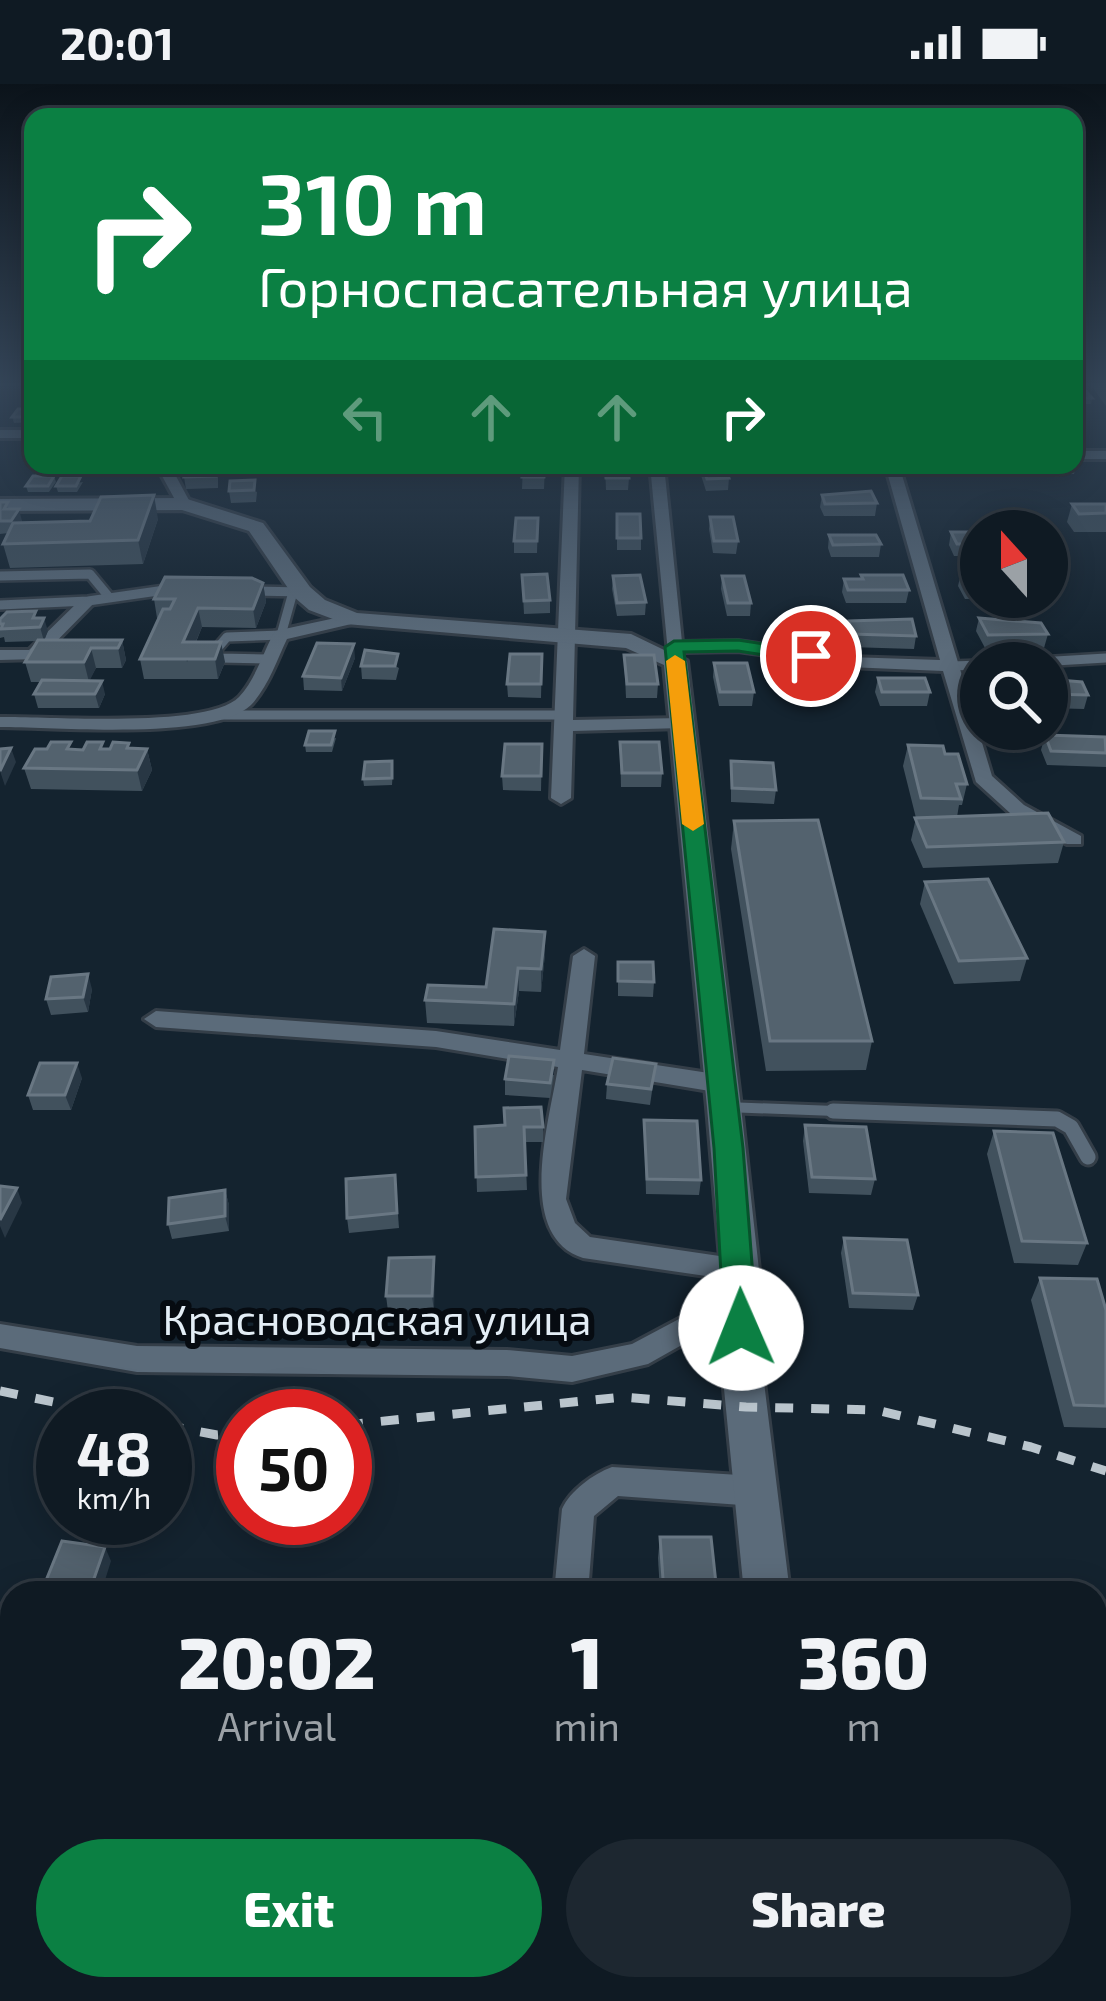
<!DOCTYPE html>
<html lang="en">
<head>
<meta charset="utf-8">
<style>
  body { margin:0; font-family:"Exo 2",sans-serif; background:#1d2730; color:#f1f3f6; height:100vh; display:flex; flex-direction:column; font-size:45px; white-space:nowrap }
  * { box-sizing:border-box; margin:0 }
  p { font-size:39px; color:#9ba1a6 }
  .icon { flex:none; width:66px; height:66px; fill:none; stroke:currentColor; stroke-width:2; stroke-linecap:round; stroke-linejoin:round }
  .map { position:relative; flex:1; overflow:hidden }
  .details { position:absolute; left:0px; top:1497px; width:1107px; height:420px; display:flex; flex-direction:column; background:#0f1a23; border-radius:36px 36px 0 0; box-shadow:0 6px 30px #0003,0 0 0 3px #2f3841 }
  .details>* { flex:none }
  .banner { position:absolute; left:24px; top:24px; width:1059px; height:366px; border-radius:24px; box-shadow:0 6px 30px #0003,0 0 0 3px #2f3841; background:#0b8043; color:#fff; overflow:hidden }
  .needle { width:78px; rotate:339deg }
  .fabs { position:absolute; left:960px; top:426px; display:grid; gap:24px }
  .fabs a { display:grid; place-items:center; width:108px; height:108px; border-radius:50%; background:#0f1a23; box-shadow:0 6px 30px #0003,0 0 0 3px #2f3841; font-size:60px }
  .speed { position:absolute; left:36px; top:1305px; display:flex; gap:24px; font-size:60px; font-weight:700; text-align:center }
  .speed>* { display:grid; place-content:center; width:156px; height:156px; border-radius:50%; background:#0f1a23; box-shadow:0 6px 30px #0003,0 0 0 3px #2f3841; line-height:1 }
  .speed small { font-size:30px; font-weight:400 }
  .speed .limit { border:18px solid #d22; background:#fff; color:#111 }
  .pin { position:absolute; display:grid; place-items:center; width:102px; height:102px; color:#fff; margin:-51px; border:6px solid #fff; border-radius:50%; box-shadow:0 3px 12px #0007 }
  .me { position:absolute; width:132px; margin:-66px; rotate:359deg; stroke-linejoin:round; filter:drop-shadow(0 0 9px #0008) }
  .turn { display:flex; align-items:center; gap:42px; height:252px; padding:0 36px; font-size:54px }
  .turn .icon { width:156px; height:156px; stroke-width:2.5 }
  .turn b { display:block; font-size:84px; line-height:102px }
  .lanes { display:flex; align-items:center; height:114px; padding:0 36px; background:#0003; justify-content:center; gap:60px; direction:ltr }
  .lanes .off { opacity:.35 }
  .eta { display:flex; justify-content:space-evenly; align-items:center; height:204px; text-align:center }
  .eta b { font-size:72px; font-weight:800; line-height:84px }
  .button { display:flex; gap:24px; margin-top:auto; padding:24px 36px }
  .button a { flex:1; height:138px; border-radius:72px; background:#0b8043; color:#fff; font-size:48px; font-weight:800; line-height:138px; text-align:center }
  .button a+a { background:#1d2730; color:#f1f3f6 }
  .status { display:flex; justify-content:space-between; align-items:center; height:84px; padding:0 60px; background:#0f1a23; direction:ltr }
  .status svg { height:33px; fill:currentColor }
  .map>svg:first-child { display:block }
</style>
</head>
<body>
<div class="status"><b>20:01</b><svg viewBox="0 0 49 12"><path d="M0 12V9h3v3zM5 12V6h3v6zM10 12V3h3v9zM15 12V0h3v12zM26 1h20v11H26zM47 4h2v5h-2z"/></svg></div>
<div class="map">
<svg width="1106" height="1917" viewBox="0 0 1106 1917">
  <rect width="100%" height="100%" fill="#14232f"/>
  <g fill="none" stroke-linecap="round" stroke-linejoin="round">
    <defs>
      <g id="service-far2">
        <polyline points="0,492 90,490 109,513"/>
        <polyline points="252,507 302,508"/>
        <polyline points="0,521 88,517 172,505"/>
        <polyline points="267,575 220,574 215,567 227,553 281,551 293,508"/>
        <polyline points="1022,579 1106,574"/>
        <polyline points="952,582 981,581"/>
        <polyline points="223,631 567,631"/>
      </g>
      <polyline id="service-far1" points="726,1023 915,1030"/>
      <polyline id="service" points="833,1027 1057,1035 1071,1043 1088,1073"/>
      <g id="minor">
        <rect x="0" y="346" width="33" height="8"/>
        <rect x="1074" y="367" width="32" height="8"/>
        <polygon points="156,381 170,381 191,420 189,423 179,423"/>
        <polygon points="565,381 579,381 573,636 682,634 691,639 682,644 573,647 571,714 561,720 551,714"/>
        <polygon points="650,381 664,381 682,558 738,557 848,573 940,576 885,381 899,381 992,692 1024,721 1081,752 1081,760 1067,760 1010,729 976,698 943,587 848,583 738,567 683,568 681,579 669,579"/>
        <polygon points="82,514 96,517 39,575 0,576 0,566 29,566"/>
        <path d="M354,530L362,535L360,538L287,555C277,576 268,603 251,621C215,657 53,643 0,643V633C48,632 208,645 239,613C256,595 263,568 275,547Z"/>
        <path d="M584,865L595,872L584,970L722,991L734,1000L722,1009L582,986L566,1115L575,1139L590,1153L740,1175L750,1178L754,1186L750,1194L740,1197L583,1174C514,1152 550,1035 558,983L436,963L156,943L144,935L156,927L436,947L560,966L573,872Z"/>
        <polygon points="741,1202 751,1206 755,1214 751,1222 648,1280 572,1298 507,1292 137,1288 0,1264 0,1240 137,1262 507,1266 572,1272 632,1260"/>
        <path d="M612,1383L755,1392L766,1397L771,1407L766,1417L755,1422L618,1412L594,1432L588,1509H554L562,1425C570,1407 593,1390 612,1383Z"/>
        <rect x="548" y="1905" width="42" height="12"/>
      </g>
      <g id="secondary">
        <polygon points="184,414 263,439 310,503 325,516 357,529 631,550 687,577 741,1023 759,1186 761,1274 790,1509 744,1509 721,1274 721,1186 707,1023 664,581 626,564 346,540 309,526 294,513 249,447 182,426 0,427 0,415"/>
        <polygon points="783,1905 839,1905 840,1917 784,1917"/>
      </g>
    </defs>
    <use href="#service-far2" stroke="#343e48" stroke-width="14"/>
    <use href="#service-far1" stroke="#343e48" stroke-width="16"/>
    <use href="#service" stroke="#343e48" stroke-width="21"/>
    <use href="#minor" stroke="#343e48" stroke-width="6"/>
    <use href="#secondary" stroke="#343e48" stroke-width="6"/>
    <use href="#service-far2" stroke="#5b6b7a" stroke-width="9"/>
    <use href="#service-far1" stroke="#5b6b7a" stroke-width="10"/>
    <use href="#service" stroke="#5b6b7a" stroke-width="15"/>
    <use href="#minor" fill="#5b6b7a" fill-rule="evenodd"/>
    <use href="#secondary" fill="#5b6b7a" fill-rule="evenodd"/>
    <g stroke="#bac5cd" stroke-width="9" stroke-dasharray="18 18" stroke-linecap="butt">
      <polyline points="0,1307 122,1332"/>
      <polyline points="165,1341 217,1351 243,1349"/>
      <polyline points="345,1341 623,1313 746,1323 876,1326 1031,1363 1106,1387"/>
    </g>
  </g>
  <g fill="#41515d">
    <polygon points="1106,299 1106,322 1090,300"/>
    <polygon points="1074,308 1092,314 1091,320 1074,320"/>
    <polygon points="33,325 33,338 14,339 12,333"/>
    <polygon points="1074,375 1077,378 1074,390 1023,390 1018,382 1074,381"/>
    <polygon points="194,381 222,381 220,390 218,390 218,404 186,405 184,393 194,385"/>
    <polygon points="523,381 545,381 544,405 522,405"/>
    <polygon points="605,381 629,394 628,406 606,406"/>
    <polygon points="701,381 725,381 729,394 728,406 706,407 700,388"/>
    <polygon points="967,381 965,391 913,391 909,382"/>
    <polygon points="54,392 56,398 49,408 28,408 26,402"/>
    <polygon points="230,397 257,408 256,418 231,419 229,407"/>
    <polygon points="83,398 77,408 58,408 56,402"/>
    <polygon points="822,411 877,419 875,432 824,432 820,423"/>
    <polygon points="0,418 10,425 22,437 21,439 158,435 143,480 10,484 3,460 8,449 0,450"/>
    <polygon points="1072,420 1106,420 1106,448 1074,448 1067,438"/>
    <polygon points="617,430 641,454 641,466 617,466"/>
    <polygon points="710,433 738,457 736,470 713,469 709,445"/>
    <polygon points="538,434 537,469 514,469 514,457"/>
    <polygon points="951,448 981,448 981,472 954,472 949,461"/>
    <polygon points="829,451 881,460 879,473 831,473 828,464"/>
    <polygon points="961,489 981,489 981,513 1021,514 965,515 958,502"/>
    <polygon points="522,491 550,516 550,529 524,530"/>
    <polygon points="861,491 909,506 906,519 846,519 842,508 844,495 861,495"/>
    <polygon points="613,492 646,518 645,531 617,532 612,505"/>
    <polygon points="722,492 751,519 750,532 727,532 721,505"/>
    <polygon points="263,499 266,518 256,544 202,543 196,558 225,578 218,595 144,595 140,575 159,534 157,534 154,515"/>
    <polygon points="38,534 48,547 44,556 122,556 126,576 122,584 96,584 89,596 105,610 99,624 38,624 34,610 41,598 31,598 25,578 37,557 5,558 4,553 0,554 0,535"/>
    <polygon points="979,534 1048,550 1044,564 985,564 976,547"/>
    <polygon points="849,537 916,552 914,565 849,563 847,550"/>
    <polygon points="365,566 399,584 396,596 362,595 361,582"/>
    <polygon points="542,570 541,614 508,613 507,600"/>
    <polygon points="624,571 658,600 657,614 626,614"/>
    <polygon points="355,574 342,607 304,606 303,592"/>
    <polygon points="714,579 754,608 752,622 719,622 713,593"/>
    <polygon points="878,594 930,608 927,622 880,622 875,608"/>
    <polygon points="1047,595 1088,611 1084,625 1047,624"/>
    <polygon points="1045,651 1106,657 1106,683 1047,681 1041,666"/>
    <polygon points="336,654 332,668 306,668 305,661"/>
    <polygon points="620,658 662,689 661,703 621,703"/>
    <polygon points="542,660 541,707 503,706 502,692"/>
    <polygon points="908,661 945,670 967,700 962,721 959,721 957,733 1064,758 1058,779 923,784 911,756 916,734 903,682"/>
    <polygon points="131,664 147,665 152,686 142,707 31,705 24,684 73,665"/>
    <polygon points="731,677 776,706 774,720 731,718"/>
    <polygon points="393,684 392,701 364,702 363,695"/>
    <polygon points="734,737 872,957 866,986 766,987 731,765"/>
    <polygon points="925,798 1027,874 1020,897 954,900 920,820"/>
    <polygon points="545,848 545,870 541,908 519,907 514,942 427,939 425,916 486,903"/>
    <polygon points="618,878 654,898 653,913 618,912"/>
    <polygon points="92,905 88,928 51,931 46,915"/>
    <polygon points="656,980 650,1021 606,1015 607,1000"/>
    <polygon points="554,991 550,1014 505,1011 505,995"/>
    <polygon points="82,994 71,1026 33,1026 28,1011"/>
    <polygon points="644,1036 701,1096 699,1111 646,1110"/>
    <polygon points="805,1041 875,1095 871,1111 809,1109 803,1057"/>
    <polygon points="475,1043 543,1043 543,1058 525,1058 527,1106 477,1108"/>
    <polygon points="994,1047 1087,1159 1078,1181 1014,1179 987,1070"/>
    <polygon points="395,1091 399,1144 349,1149 347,1134"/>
    <polygon points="225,1106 229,1121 229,1147 172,1155 168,1140"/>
    <polygon points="844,1154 918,1211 913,1226 849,1224 841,1169"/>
    <polygon points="434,1173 434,1227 388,1227 386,1212"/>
    <polygon points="1040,1194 1106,1226 1106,1344 1064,1343 1031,1216"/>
    <polygon points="660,1453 717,1509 660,1509 658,1474"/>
    <polygon points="12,1690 12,1740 3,1738 0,1734 0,1715"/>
    <polygon points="951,1905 1037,1905 1040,1917 954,1917"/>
  </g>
  <g fill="#283744">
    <polygon points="154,411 158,435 143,480 138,456"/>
    <polygon points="19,425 22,437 14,449 11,437"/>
    <polygon points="263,499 266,518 256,544 253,525"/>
    <polygon points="198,524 202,543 187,578 183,558"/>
    <polygon points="44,534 48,547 44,557 40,543"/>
    <polygon points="122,556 126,576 122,584 118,564"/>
    <polygon points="221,558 225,578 218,595 215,575"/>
    <polygon points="354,560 355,574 342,607 341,594"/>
    <polygon points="91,564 96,584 89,598 84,578"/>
    <polygon points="102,597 105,610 99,624 95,610"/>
    <polygon points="11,664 16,678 5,702 0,687"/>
    <polygon points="147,665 152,686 142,707 137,686"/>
    <polygon points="545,848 545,870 541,908 541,885"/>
    <polygon points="518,884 519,907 514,942 514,920"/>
    <polygon points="88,890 92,905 88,928 83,913"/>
    <polygon points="77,979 82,994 71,1026 65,1011"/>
    <polygon points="17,1104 22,1119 5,1154 0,1142 0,1136"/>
    <polygon points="225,1106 229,1121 229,1147 225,1132"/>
    <polygon points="434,1173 435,1188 434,1227 432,1212"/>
    <polygon points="105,1463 111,1477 101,1509 89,1509"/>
    <polygon points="9,1844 12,1848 12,1872 0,1908 0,1870"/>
  </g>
  <g fill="#53626e" stroke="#697783" stroke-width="3">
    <polygon points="1086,307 1092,314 1074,314 1074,308"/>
    <polygon points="18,325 33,325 33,333 12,333"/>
    <polygon points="523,381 545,381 544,393 522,393"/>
    <polygon points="605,381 628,381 629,394 606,394"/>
    <polygon points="702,381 725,381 729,394 707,395"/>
    <polygon points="217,384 216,392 184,393 186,385"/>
    <polygon points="33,392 54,392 48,402 26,402"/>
    <polygon points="62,392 81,392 76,402 56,402"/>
    <polygon points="255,396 254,406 229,407 230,397"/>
    <polygon points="871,407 877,419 825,420 822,411"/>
    <polygon points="154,411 138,456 3,460 13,439 90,437 101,413"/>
    <polygon points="0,418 8,418 4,425 19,425 11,437 0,437"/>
    <polygon points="1072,420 1106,420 1106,429 1079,430"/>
    <polygon points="617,430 640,430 641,454 617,454"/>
    <polygon points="710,433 733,433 738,457 714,457"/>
    <polygon points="516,434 538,434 537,457 514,457"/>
    <polygon points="951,448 981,448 981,460 957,460"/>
    <polygon points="829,451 876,451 881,460 833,461"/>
    <polygon points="961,489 981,489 981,501 967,502"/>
    <polygon points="547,490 550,516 524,517 522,491"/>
    <polygon points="640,491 646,518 617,519 613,492"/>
    <polygon points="861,491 903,491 909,506 848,506 844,495 863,495"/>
    <polygon points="722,492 744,492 751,519 728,519"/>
    <polygon points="165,493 252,494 263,499 253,525 198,524 183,558 221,558 215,575 140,575 163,525 170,525 175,515 154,515"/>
    <polygon points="36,527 33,534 44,534 40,543 1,545 3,540 0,540 0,535 7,528"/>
    <polygon points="979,534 1041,539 1048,550 988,551"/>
    <polygon points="912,535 916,552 851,550 849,537"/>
    <polygon points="38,556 122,556 118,564 91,564 84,578 25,578"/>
    <polygon points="317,559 354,560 341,594 303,592"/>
    <polygon points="365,566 398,570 395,582 361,582"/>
    <polygon points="510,570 542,570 541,600 507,600"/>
    <polygon points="624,571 654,571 658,600 627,600"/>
    <polygon points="714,579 747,579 754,608 720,608"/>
    <polygon points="878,594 925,594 930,608 882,608"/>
    <polygon points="1047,595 1082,598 1088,611 1047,610"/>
    <polygon points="42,596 102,597 95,610 34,610"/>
    <polygon points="309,647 335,647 331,661 305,661"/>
    <polygon points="1045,651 1105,653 1106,669 1051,667"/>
    <polygon points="51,658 71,658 67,665 83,666 87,658 103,658 100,665 110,665 113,658 129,659 127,664 147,665 137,686 24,684 35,665 47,665"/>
    <polygon points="620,658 659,658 662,689 622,689"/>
    <polygon points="505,660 542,660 541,692 502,692"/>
    <polygon points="908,661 943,662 945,670 958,670 967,700 956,700 961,715 921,714"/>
    <polygon points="11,664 0,687 0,665"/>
    <polygon points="392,677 392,694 363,695 365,678"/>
    <polygon points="731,677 773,679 776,706 732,704"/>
    <polygon points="1048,729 1064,758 927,763 915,734"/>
    <polygon points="818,736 872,957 770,957 734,737"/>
    <polygon points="988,795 1027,874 959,877 925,798"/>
    <polygon points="494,845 545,848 541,885 518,884 514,920 425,916 428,901 486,903"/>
    <polygon points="618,878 653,878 654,898 618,897"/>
    <polygon points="88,890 83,913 46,915 51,893"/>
    <polygon points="509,972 554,976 550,999 505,995"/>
    <polygon points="613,974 656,980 651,1005 607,1000"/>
    <polygon points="40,979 77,979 65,1011 28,1011"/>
    <polygon points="541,1023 543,1043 524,1043 526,1091 476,1093 475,1043 505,1041 504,1024"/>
    <polygon points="644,1036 697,1037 701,1096 647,1095"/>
    <polygon points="805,1041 866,1043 875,1095 812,1093"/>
    <polygon points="994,1047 1053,1049 1087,1159 1022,1157"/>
    <polygon points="395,1091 397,1129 347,1134 346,1095"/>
    <polygon points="0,1102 17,1104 0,1136"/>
    <polygon points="225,1106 225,1132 168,1140 169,1114"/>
    <polygon points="844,1154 907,1156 918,1211 853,1209"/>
    <polygon points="434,1173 432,1212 386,1212 389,1174"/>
    <polygon points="1040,1194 1097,1195 1106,1226 1106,1322 1074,1321"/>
    <polygon points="660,1453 711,1453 717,1509 664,1509"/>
    <polygon points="62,1457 105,1463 89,1509 41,1509"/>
    <polygon points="12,1690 12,1731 0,1728 0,1715"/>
    <polygon points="0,1842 9,1844 0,1870"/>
    <polygon points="418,1905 482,1905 481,1917 417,1917"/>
    <polygon points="687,1905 751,1905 752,1917 688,1917"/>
    <polygon points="964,1905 1037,1905 1040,1917 967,1917"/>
  </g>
  <linearGradient id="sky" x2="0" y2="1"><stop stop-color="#0b131a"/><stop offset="0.53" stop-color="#344558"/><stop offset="1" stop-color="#344558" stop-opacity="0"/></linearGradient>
  <rect width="1106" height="567" fill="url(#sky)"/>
  <polygon fill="#0b8043" stroke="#07532c" stroke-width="3" points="738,556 811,567 821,572 811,578 738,567 684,568 743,1064 757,1244 752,1254 741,1258 729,1254 724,1244 714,1064 665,563 674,557"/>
  <polygon fill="#f59e0b" points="675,571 685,577 704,740 693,747 682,740 666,577"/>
  <g text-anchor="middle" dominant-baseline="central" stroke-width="12" stroke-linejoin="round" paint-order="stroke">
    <g font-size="42" fill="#e3edf5" stroke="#060b11">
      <text x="377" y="1234">Красноводская улица</text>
    </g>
  </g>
</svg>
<div class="fabs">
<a><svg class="needle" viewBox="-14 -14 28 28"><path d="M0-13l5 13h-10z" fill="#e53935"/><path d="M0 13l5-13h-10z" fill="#9ba1a6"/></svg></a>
<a><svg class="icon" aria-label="search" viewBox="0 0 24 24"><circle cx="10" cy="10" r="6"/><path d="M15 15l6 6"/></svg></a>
</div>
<div class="speed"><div>48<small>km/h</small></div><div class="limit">50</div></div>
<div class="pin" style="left:811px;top:572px;background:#d93025"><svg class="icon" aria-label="arrive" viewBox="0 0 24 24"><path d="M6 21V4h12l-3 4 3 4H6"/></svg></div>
<svg class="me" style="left:741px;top:1244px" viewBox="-20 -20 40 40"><circle r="19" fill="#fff"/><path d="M0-13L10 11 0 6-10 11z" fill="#0b8043"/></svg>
<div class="banner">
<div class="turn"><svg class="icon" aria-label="right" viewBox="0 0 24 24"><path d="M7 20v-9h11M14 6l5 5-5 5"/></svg><div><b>310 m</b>Горноспасательная улица</div></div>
<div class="lanes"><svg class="icon off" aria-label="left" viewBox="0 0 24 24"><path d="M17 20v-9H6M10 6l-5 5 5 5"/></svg><svg class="icon off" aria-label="ahead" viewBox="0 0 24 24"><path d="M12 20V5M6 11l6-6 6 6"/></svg><svg class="icon off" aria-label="ahead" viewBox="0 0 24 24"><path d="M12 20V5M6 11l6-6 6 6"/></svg><svg class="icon" aria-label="right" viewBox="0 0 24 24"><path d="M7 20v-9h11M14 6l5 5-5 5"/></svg></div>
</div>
<section class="details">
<div class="eta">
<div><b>20:02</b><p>Arrival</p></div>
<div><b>1</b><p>min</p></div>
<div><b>360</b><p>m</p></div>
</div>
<div class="button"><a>Exit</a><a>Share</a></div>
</section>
</div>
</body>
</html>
